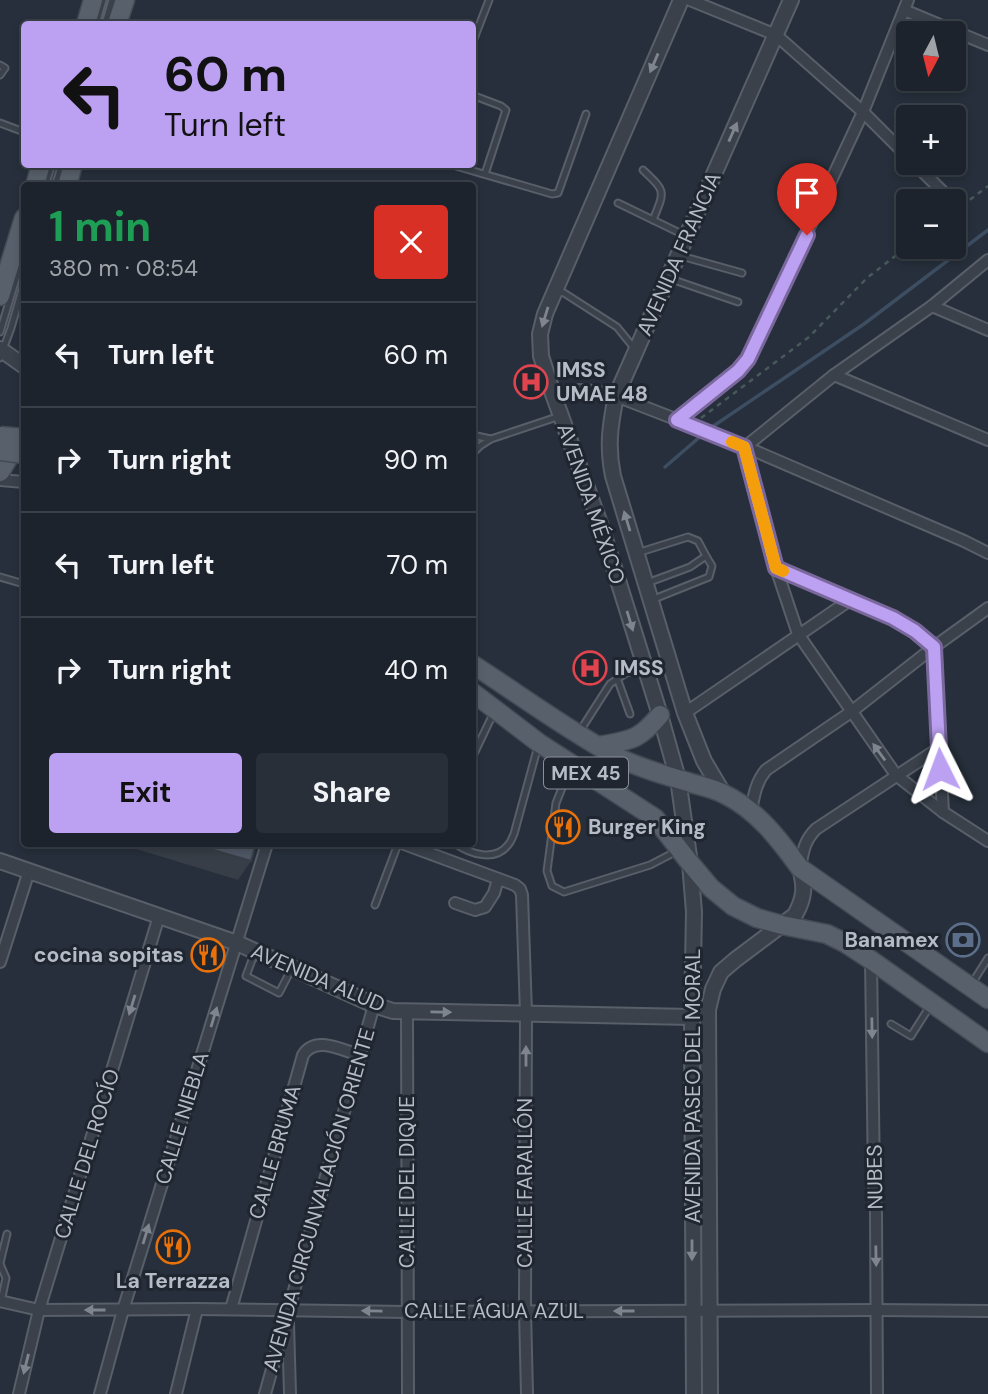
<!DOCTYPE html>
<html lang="en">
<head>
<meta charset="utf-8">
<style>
  body { margin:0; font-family:"DM Sans",sans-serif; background:#292f38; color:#f1f3f6; height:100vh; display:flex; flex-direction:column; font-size:26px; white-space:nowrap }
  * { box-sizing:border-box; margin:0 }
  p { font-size:23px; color:#a0a4a9 }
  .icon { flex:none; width:38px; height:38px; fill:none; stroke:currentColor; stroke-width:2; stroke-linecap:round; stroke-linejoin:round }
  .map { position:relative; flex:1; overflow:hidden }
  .details { position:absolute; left:21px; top:182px; width:455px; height:665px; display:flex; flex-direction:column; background:#1c232c; border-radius:7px; box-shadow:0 4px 10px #0003,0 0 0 2px #3a4048 }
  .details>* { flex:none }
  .guide { position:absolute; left:21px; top:21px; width:455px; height:147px; border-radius:7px; box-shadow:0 4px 10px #0003,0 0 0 2px #3a4048; background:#bca0f2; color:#111; overflow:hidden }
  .needle { width:46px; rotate:187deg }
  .controls { position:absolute; left:896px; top:21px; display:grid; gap:14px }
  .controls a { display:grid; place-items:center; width:70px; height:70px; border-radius:7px; background:#1c232c; box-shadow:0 4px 10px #0003,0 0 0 2px #3a4048; font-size:35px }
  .pin { position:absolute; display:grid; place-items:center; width:60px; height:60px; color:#fff; margin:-72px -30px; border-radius:50% 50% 50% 0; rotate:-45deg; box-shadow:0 0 7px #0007 }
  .pin .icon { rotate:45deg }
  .me { position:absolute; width:77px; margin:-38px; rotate:357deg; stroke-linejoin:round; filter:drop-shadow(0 0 5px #0008) }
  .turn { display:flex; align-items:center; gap:24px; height:147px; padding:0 28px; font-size:32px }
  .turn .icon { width:91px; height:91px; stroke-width:2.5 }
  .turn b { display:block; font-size:49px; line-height:60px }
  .round { display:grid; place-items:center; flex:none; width:74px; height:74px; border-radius:7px; background:#292f38 }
  .summary { display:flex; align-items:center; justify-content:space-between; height:119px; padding:0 28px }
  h1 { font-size:42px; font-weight:700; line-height:52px; color:#1e9e55 }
  .primary-button { display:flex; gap:14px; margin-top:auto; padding:14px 28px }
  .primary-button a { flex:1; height:80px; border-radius:7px; background:#bca0f2; color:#111; font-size:28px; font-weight:700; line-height:80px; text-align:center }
  .primary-button a+a { background:#292f38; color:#f1f3f6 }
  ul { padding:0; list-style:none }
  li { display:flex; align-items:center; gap:21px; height:105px; padding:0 28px; border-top:2px solid #3a4048 }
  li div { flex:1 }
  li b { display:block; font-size:26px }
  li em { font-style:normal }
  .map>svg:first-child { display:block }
</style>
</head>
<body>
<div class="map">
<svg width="988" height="1394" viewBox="0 0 988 1394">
  <rect width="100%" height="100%" fill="#262f3b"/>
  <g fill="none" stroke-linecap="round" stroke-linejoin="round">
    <polyline stroke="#3d4d62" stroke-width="3.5" points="665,467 709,429 864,324 988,230"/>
    <defs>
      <g id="service">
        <polyline points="96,24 103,0"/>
        <polyline points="105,24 112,0"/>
        <polyline points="472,44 489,0"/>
        <polyline points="0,65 5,68 0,75"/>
        <polyline points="472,95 501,106 506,110 485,174"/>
        <polyline points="0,123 24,132"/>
        <polyline points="449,164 552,194 558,193 586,114"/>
        <path d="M643,170C666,192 665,190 653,220"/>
        <polyline points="45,186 52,164"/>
        <polyline points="55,186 62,164"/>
        <polyline points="618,203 684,235"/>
        <polyline points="681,256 742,273"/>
        <polyline points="668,278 738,302"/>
        <polyline points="556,291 564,293 617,327 634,348"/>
        <polyline points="0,332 24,252"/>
        <polyline points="0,358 11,328 24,283"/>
        <polyline points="472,435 491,439"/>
        <polyline points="472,454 480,446 491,439 560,416"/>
        <polyline points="637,553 688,537 698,541 706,556 690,567 647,583"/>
        <polyline points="0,577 24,584"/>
        <polyline points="654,599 709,577 712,566 706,556"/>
        <polyline points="617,678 630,714"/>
        <polyline points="580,731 610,684 626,673 645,668"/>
        <polyline points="472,758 494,712"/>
        <polyline points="574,770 562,788 556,803 547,871 552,886 564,892 650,865 677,851"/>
        <path d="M456,844C470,854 495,862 508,845C511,842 512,838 514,834L538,746"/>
        <polyline points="375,905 398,844"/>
        <polyline points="255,952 246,976 279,993 292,968"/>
        <polyline points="971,985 988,958"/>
        <polyline points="891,1024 911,1036 930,1006"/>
        <polyline points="0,1263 7,1234"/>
        <polyline points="0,1264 6,1278 1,1302"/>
      </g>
      <g id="minor">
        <polyline points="690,0 776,35 863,112 908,157"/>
        <polyline points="904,10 988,45"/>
        <polyline points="914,163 949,198"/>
        <polyline points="988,260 932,306 834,375 745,447 776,568 798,634 896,775 943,812 988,841"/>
        <polyline points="932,306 988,330"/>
        <polyline points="834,375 988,440"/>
        <path d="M553,394C579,388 590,389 616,396L727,439L964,541L988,553"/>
        <polyline points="677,420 738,371 748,359 863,112 908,0"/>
        <polyline points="0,480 24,482"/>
        <polyline points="776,568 893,618 915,631 934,647"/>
        <polyline points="934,647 943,812"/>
        <polyline points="685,713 850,600"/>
        <path d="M751,811C754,795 756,782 766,770L851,712L934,647L988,608"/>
        <polyline points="404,844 515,885 520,889 522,895 526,1013 525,1310 527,1394"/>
        <path d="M800,868C803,852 804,841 816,829L939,748"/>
        <polyline points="455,903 475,910 485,907 494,893 498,879"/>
        <polyline points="871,960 874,1181 876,1214 877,1394"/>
        <polyline points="0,962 29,871"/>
        <polyline points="407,1012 408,1394"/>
        <polyline points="0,1301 39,1310 197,1309 407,1312 877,1310 988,1311"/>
        <path d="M231,1309L303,1055C315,1035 342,1050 359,1055"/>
        <polyline points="288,1323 290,1394"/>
        <polyline points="19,1394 39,1310 159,916"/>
        <polyline points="100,1394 123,1310 267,844"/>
        <polyline points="176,1394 197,1309"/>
        <polyline points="265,1394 374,1005"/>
      </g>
      <g id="tertiary">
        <polyline points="681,0 545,314 540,334 541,356 553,394 602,529 660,715 678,779 690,863 694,912 692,1017 694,1394"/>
        <polyline points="0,349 24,366"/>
        <path d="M723,793L704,761L685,713L613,476C607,446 610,426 616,396L791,0"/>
        <polyline points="0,861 237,943 374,1005 393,1011 692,1017"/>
        <path d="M710,1394L708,1010L713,989L721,972L735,960L795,915C805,897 805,887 800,868"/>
      </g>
      <g id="primary">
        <polyline points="86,24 93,0"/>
        <polyline points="117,24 125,0"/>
        <polyline points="35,186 41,164"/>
        <polyline points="67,186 73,164"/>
        <polyline points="0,296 24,218"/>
        <polyline points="0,472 18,442"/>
        <path d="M472,664C520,695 567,730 617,757C640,768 664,775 688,782C700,786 713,788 724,794C757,810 779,839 800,868L988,999"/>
        <polyline points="472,692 539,743 655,818 690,863 711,888 733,906 757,918 782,925 827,934 845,943 871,960 988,1043"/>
        <path d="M599,746C631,740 638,741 660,715"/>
      </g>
    </defs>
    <use href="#service" stroke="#585f69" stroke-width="9"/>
    <use href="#minor" stroke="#585f69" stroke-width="14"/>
    <use href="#tertiary" stroke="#585f69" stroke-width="18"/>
    <use href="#primary" stroke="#434a54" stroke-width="21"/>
    <g stroke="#48595b" stroke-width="2.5" stroke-dasharray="5 5" stroke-linecap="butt">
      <polyline points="954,212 988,186"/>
      <polyline points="701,418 809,337 867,278 908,246"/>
    </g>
    <use href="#service" stroke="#3a414b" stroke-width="5"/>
    <use href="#minor" stroke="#3a414b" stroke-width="10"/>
    <use href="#tertiary" stroke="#3a414b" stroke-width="14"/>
    <use href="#primary" stroke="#58606b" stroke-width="18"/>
    <defs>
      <g id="primary-bridge">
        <polyline points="0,436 24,438"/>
        <polyline points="0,451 24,454"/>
      </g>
    </defs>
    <use href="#primary-bridge" stroke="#434a54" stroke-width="21" stroke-linecap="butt"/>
    <use href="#primary-bridge" stroke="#58606b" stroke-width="18"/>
  </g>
  <polygon fill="#373e47" points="120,844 193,844 251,861 238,880"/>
  <polygon fill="#4f5866" stroke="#373e47" stroke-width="2" points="193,844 256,844 251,861"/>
  <defs><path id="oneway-solid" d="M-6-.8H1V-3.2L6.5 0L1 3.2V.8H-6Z" transform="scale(1.75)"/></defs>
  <g fill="#7e858f">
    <use href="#oneway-solid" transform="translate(654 63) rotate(113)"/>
    <use href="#oneway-solid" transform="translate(733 132) rotate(-66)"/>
    <use href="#oneway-solid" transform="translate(545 317) rotate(107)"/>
    <use href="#oneway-solid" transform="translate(627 521) rotate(-107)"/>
    <use href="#oneway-solid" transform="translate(630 621) rotate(73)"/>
    <use href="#oneway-solid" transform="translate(879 752) rotate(-126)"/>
    <use href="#oneway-solid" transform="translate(132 1005) rotate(107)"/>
    <use href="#oneway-solid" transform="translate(441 1012) rotate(1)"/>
    <use href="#oneway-solid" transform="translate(214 1017) rotate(-73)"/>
    <use href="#oneway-solid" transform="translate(872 1028) rotate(89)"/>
    <use href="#oneway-solid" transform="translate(526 1056) rotate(-90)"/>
    <use href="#oneway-solid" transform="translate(146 1234) rotate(-73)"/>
    <use href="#oneway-solid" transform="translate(692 1250) rotate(90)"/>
    <use href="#oneway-solid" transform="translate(876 1256) rotate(89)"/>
    <use href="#oneway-solid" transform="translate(95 1310) rotate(180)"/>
    <use href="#oneway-solid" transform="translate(372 1311) rotate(-179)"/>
    <use href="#oneway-solid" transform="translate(624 1311) rotate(-180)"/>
    <use href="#oneway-solid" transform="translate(26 1364) rotate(104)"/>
  </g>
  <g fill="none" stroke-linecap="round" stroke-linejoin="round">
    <defs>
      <polyline id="route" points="807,235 748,359 738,371 677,420 744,447 776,568 893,618 915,631 934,647 940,769"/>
    </defs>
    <use href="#route" stroke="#7a689d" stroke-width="18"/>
    <use href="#route" stroke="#bca0f2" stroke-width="12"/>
    <polyline stroke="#f59e0b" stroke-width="12" points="732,442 744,447 776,568 783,571"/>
  </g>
  <defs>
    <symbol id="hospital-ring" viewBox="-11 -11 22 22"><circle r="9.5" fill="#1f2630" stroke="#e0444e" stroke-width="1.5"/><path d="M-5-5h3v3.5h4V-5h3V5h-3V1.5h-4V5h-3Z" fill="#e0444e"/></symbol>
    <symbol id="restaurant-ring" viewBox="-11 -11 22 22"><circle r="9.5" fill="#1f2630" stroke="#e8710a" stroke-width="1.5"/><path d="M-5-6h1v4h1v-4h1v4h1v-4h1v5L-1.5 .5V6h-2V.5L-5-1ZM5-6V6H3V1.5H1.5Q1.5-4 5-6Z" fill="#e8710a"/></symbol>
    <symbol id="bank-ring" viewBox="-11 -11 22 22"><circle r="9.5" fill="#1f2630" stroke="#5c6f8a" stroke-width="1.5"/><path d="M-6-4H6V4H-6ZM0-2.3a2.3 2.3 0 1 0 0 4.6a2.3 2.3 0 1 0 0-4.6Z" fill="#5c6f8a"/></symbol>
  </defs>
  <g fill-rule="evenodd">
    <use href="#hospital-ring" x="512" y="363" width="38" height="38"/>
    <use href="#hospital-ring" x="571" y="649" width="38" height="38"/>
    <use href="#restaurant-ring" x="544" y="808" width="38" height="38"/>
    <use href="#bank-ring" x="944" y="921" width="38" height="38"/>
    <use href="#restaurant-ring" x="189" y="936" width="38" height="38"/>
    <use href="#restaurant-ring" x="154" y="1228" width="38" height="38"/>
  </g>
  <g text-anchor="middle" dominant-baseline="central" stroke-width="6" stroke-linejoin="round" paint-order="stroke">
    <rect fill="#1f2630" stroke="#888f9a" stroke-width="2" x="544" y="757.5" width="84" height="31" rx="5"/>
    <g font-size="19" font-weight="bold" fill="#b5bcc7">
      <text x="586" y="773">MEX 45</text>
    </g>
    <g font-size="21" fill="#b5bcc7" stroke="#1f2630">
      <text transform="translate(679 254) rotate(-66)">AVENIDA FRANCIA</text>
      <text transform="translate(591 504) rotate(71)">AVENIDA MÉXICO</text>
      <text transform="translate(318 978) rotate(23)">AVENIDA ALUD</text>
      <text transform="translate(693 1086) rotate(-90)">AVENIDA PASEO DEL MORAL</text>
      <text transform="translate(182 1118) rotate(-73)">CALLE NIEBLA</text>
      <text transform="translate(275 1152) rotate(-74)">CALLE BRUMA</text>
      <text transform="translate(87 1154) rotate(-73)">CALLE DEL ROCÍO</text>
      <text transform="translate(875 1177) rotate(-91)">NUBES</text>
      <text transform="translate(407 1182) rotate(-90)">CALLE DEL DIQUE</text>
      <text transform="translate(525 1183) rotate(-90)">CALLE FARALLÓN</text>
      <text transform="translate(319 1200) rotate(-74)">AVENIDA CIRCUNVALACIÓN ORIENTE</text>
      <text x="494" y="1311">CALLE ÁGUA AZUL</text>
    </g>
    <g font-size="21" font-weight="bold" fill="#b5bcc7" stroke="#1f2630" text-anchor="start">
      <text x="556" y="370">IMSS<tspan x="556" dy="24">UMAE 48</tspan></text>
      <text x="614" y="668">IMSS</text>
      <text x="588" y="827">Burger King</text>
      <text x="939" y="940" text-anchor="end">Banamex</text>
      <text x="184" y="955" text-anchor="end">cocina sopitas</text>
      <text x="173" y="1281" text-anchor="middle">La Terrazza</text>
    </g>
  </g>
</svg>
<div class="controls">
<a><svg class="needle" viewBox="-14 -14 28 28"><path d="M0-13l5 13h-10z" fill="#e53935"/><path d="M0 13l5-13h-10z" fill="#a0a4a9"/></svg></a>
<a>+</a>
<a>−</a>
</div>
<div class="pin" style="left:807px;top:235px;background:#d93025"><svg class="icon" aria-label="arrive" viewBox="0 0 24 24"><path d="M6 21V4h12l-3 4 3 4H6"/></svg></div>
<svg class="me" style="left:940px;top:769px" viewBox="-20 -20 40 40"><path d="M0-17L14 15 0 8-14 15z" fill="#bca0f2" stroke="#fff" stroke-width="4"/></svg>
<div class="guide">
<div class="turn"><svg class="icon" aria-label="left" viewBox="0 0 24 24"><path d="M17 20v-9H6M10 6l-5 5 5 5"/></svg><div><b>60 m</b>Turn left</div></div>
</div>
<section class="details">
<div class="summary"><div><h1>1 min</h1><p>380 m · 08:54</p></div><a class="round" style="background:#d93025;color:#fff"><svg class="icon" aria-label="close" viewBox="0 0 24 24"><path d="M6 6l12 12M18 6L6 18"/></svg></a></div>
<ul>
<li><svg class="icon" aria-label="left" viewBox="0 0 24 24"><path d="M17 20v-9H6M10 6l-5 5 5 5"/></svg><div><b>Turn left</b></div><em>60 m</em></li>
<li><svg class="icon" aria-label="right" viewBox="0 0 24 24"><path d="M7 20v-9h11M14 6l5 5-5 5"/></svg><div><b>Turn right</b></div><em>90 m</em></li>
<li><svg class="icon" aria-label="left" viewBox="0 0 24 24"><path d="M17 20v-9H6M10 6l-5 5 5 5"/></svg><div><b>Turn left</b></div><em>70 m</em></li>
<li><svg class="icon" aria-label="right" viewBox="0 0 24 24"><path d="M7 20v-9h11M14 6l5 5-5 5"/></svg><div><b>Turn right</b></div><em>40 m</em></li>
</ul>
<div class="primary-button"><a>Exit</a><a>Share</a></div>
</section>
</div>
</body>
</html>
